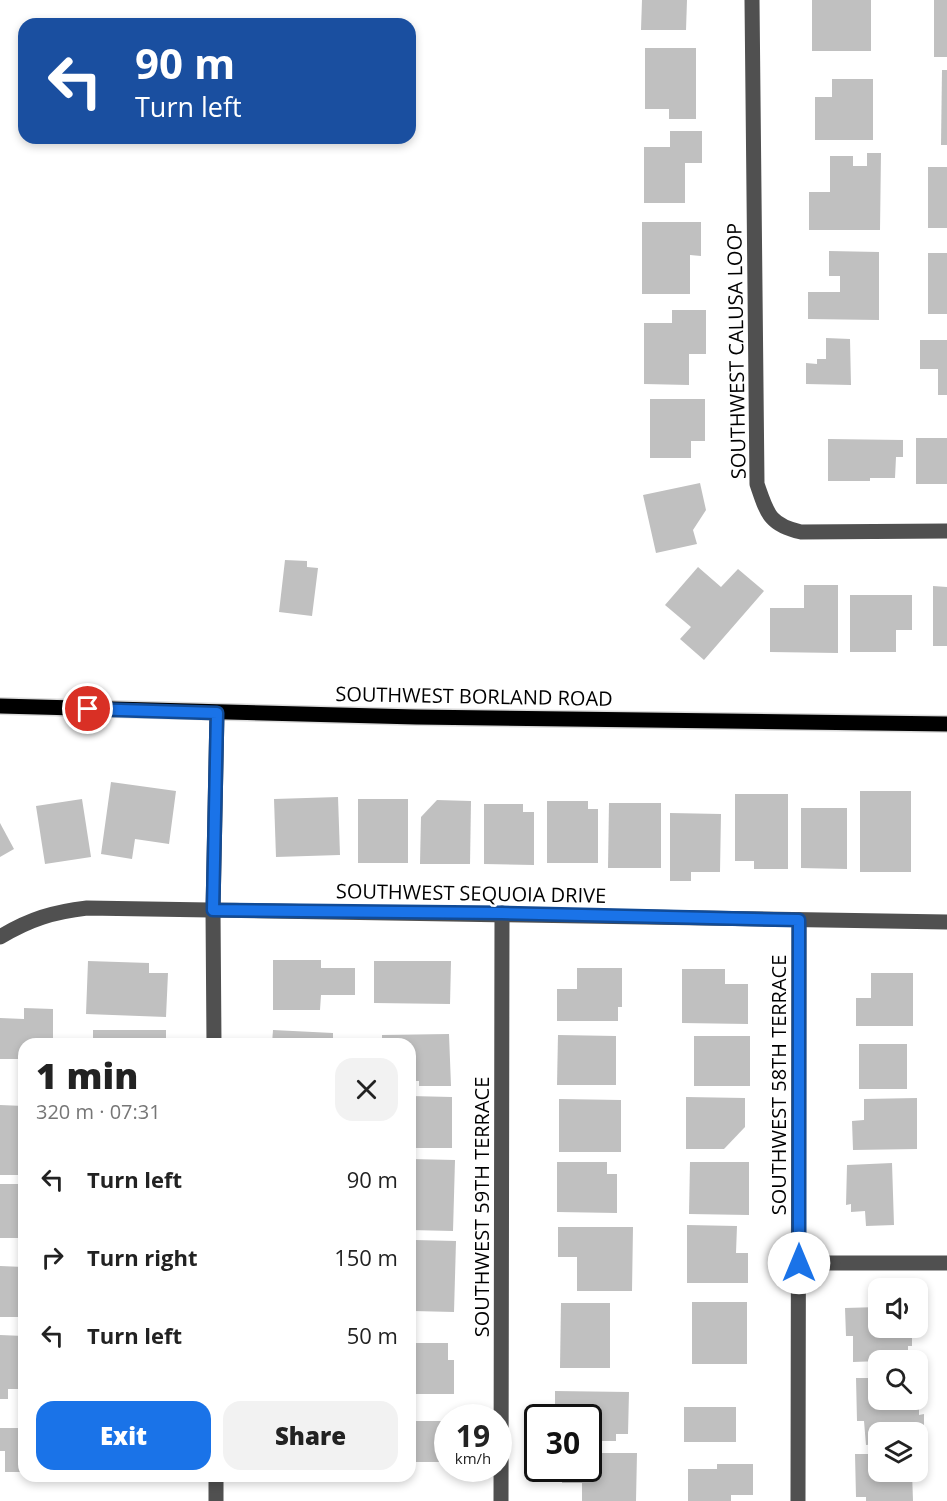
<!DOCTYPE html>
<html lang="en">
<head>
<meta charset="utf-8">
<style>
  body { margin:0; font-family:"Open Sans",sans-serif; background:#f2f2f2; color:#222; height:100vh; display:flex; flex-direction:column; font-size:22px; white-space:nowrap }
  * { box-sizing:border-box; margin:0 }
  p { font-size:20px; color:#767676 }
  .icon { flex:none; width:33px; height:33px; fill:none; stroke:currentColor; stroke-width:2; stroke-linecap:round; stroke-linejoin:round }
  .map { position:relative; flex:1; overflow:hidden }
  .details { position:absolute; left:18px; top:1038px; width:398px; height:444px; display:flex; flex-direction:column; background:#fff; border-radius:18px; box-shadow:0 3px 9px #0003 }
  .details>* { flex:none }
  .banner { position:absolute; left:18px; top:18px; width:398px; height:126px; border-radius:18px; box-shadow:0 3px 9px #0003; background:#1a4fa0; color:#fff; overflow:hidden }
  .tools { position:absolute; left:868px; top:1278px; display:grid; gap:12px }
  .tools a { display:grid; place-items:center; width:60px; height:60px; border-radius:12px; background:#fff; box-shadow:0 3px 9px #0003; font-size:30px }
  .speed { position:absolute; left:434px; top:1404px; display:flex; gap:12px; font-size:30px; font-weight:700; text-align:center }
  .speed>* { display:grid; place-content:center; width:78px; height:78px; border-radius:50%; background:#fff; box-shadow:0 3px 9px #0003; line-height:1 }
  .speed small { font-size:15px; font-weight:400 }
  .speed .limit { border:3px solid #111; border-radius:9px; background:#fff; color:#111 }
  .pin { position:absolute; display:grid; place-items:center; width:51px; height:51px; color:#fff; margin:-26px; border:3px solid #fff; border-radius:50%; box-shadow:0 2px 6px #0007 }
  .me { position:absolute; width:66px; margin:-33px; rotate:0deg; stroke-linejoin:round; filter:drop-shadow(0 0 4px #0008) }
  .turn { display:flex; align-items:center; gap:21px; height:126px; padding:0 18px; font-size:27px }
  .turn .icon { width:78px; height:78px; stroke-width:2.5 }
  .turn b { display:block; font-size:42px; line-height:51px }
  .round { display:grid; place-items:center; flex:none; width:63px; height:63px; border-radius:18px; background:#f2f2f2 }
  .overview { display:flex; align-items:center; justify-content:space-between; height:102px; padding:0 18px }
  h1 { font-size:36px; font-weight:800; line-height:45px }
  .primary-button { display:flex; gap:12px; margin-top:auto; padding:12px 18px }
  .primary-button a { flex:1; height:69px; border-radius:18px; background:#1a73e8; color:#fff; font-size:24px; font-weight:800; line-height:69px; text-align:center }
  .primary-button a+a { background:#f2f2f2; color:#222 }
  ul { padding:0; list-style:none }
  li { display:flex; align-items:center; gap:18px; height:78px; padding:0 18px }
  li div { flex:1 }
  li b { display:block; font-size:22px }
  li em { font-style:normal }
  .map>svg:first-child { display:block }
</style>
</head>
<body>
<div class="map">
<svg width="947" height="1501" viewBox="0 0 947 1501">
  <rect width="100%" height="100%" fill="#fff"/>
  <g fill="#c0c0c0">
    <polygon points="642,0 687,0 686,30 641,30"/>
    <rect x="812" y="0" width="59" height="51"/>
    <rect x="934" y="0" width="13" height="57"/>
    <polygon points="645,48 696,48 696,119 669,119 669,109 645,109"/>
    <polygon points="942,70 947,70 947,145 941,145"/>
    <polygon points="832,79 873,79 873,140 815,140 815,97 832,97"/>
    <polygon points="670,131 702,131 702,163 685,163 685,203 644,203 644,147 670,147"/>
    <polygon points="867,153 881,153 880,230 809,230 809,192 830,192 830,156 853,156 853,166 867,166"/>
    <rect x="928" y="167" width="19" height="61"/>
    <polygon points="642,222 701,222 701,256 690,255 690,294 642,294"/>
    <polygon points="829,251 879,252 879,320 808,319 808,292 840,292 840,276 829,276"/>
    <rect x="928" y="253" width="19" height="61"/>
    <polygon points="672,310 706,310 706,354 689,354 689,385 644,384 644,323 672,323"/>
    <polygon points="826,338 850,339 851,385 806,384 806,363 817,364 817,359 826,359"/>
    <polygon points="920,340 947,340 947,395 938,395 938,369 920,369"/>
    <polygon points="650,399 705,399 705,441 691,441 691,458 650,458"/>
    <rect x="916" y="438" width="31" height="46"/>
    <polygon points="828,439 903,440 903,457 896,457 895,478 870,478 870,481 828,481"/>
    <polygon points="700,483 706,510 693,530 697,544 656,553 643,495"/>
    <polygon points="285,560 307,561 307,567 318,568 312,616 279,612"/>
    <polygon points="698,567 721,587 738,569 764,591 704,660 680,639 691,627 665,605"/>
    <polygon points="804,585 838,585 838,653 770,652 770,608 804,608"/>
    <polygon points="933,586 947,587 947,646 933,646"/>
    <polygon points="850,595 912,595 912,630 896,630 896,652 850,652"/>
    <polygon points="111,782 176,791 169,844 135,839 132,859 101,854"/>
    <rect x="860" y="791" width="51" height="81"/>
    <polygon points="735,794 788,794 788,869 754,869 754,861 735,861"/>
    <polygon points="338,797 340,855 276,857 274,799"/>
    <polygon points="82,799 91,857 45,864 36,806"/>
    <rect x="358" y="799" width="50" height="64"/>
    <polygon points="437,800 471,801 470,864 420,864 421,817"/>
    <polygon points="547,801 588,801 588,809 598,809 598,863 547,863"/>
    <polygon points="609,803 661,803 661,868 608,868"/>
    <polygon points="484,804 523,804 523,812 534,812 534,865 484,864"/>
    <polygon points="801,808 847,808 847,869 801,868"/>
    <polygon points="670,813 721,814 720,872 691,872 691,881 670,881"/>
    <polygon points="0,823 14,849 0,857"/>
    <polygon points="273,960 321,960 321,968 355,968 355,995 321,995 320,1010 273,1010"/>
    <polygon points="88,961 149,963 149,973 168,973 166,1017 86,1014"/>
    <polygon points="374,961 451,961 450,1004 374,1003"/>
    <polygon points="577,968 622,968 622,1007 618,1007 618,1021 557,1021 557,989 577,989"/>
    <polygon points="682,969 725,969 725,984 748,984 748,1024 682,1023"/>
    <polygon points="871,973 913,973 913,1026 856,1026 856,998 871,998"/>
    <polygon points="24,1008 53,1009 53,1044 24,1044 24,1059 0,1059 0,1018 24,1019"/>
    <rect x="93" y="1030" width="73" height="14"/>
    <polygon points="273,1030 333,1033 333,1044 272,1044"/>
    <polygon points="449,1034 451,1086 419,1086 419,1081 410,1081 410,1044 382,1044 382,1035"/>
    <polygon points="558,1035 616,1036 616,1085 557,1085"/>
    <rect x="694" y="1036" width="56" height="50"/>
    <rect x="859" y="1044" width="48" height="45"/>
    <polygon points="410,1096 452,1097 452,1148 410,1148"/>
    <polygon points="686,1097 745,1098 745,1127 724,1149 686,1149"/>
    <polygon points="917,1098 917,1149 853,1150 852,1121 864,1120 864,1099"/>
    <polygon points="559,1099 621,1100 621,1152 559,1152"/>
    <polygon points="0,1105 24,1106 24,1175 0,1175"/>
    <polygon points="410,1159 455,1160 453,1231 410,1230"/>
    <polygon points="557,1162 607,1162 607,1174 617,1174 617,1213 557,1212"/>
    <polygon points="690,1162 749,1162 749,1215 689,1214"/>
    <polygon points="892,1163 894,1225 866,1226 865,1211 851,1212 851,1204 846,1205 847,1165"/>
    <rect x="0" y="1184" width="24" height="54"/>
    <polygon points="687,1225 737,1226 736,1253 748,1253 748,1283 687,1283"/>
    <polygon points="558,1227 633,1227 632,1291 577,1291 577,1257 558,1257"/>
    <polygon points="415,1240 456,1241 454,1312 413,1311"/>
    <polygon points="0,1266 24,1267 24,1317 0,1317"/>
    <rect x="692" y="1302" width="55" height="62"/>
    <polygon points="561,1303 610,1303 610,1368 560,1368"/>
    <polygon points="879,1307 879,1328 912,1329 912,1346 908,1346 908,1360 853,1362 853,1336 846,1336 845,1308"/>
    <polygon points="0,1335 24,1336 24,1389 8,1389 8,1399 0,1399"/>
    <polygon points="410,1343 448,1343 448,1360 454,1360 454,1394 410,1394"/>
    <polygon points="856,1378 879,1378 879,1400 919,1400 919,1415 924,1414 924,1428 919,1428 919,1432 879,1432 879,1444 866,1445 864,1421 857,1421"/>
    <polygon points="555,1391 629,1392 628,1434 616,1434 616,1441 588,1441 588,1418 555,1418"/>
    <rect x="684" y="1407" width="52" height="35"/>
    <polygon points="410,1421 447,1421 447,1462 413,1462 413,1453 410,1453"/>
    <polygon points="0,1428 24,1428 24,1472 5,1472 5,1451 0,1451"/>
    <polygon points="588,1453 637,1453 636,1501 582,1501 582,1483 562,1483 563,1468 588,1468"/>
    <polygon points="855,1454 879,1454 879,1472 912,1472 913,1501 866,1501 866,1497 856,1497"/>
    <polygon points="717,1464 753,1464 753,1495 731,1495 731,1501 688,1501 688,1469 717,1469"/>
  </g>
  <g fill="none" stroke-linecap="round" stroke-linejoin="round">
    <defs>
      <polyline id="major" points="0,706 416,717 947,724"/>
    </defs>
    <use href="#major" stroke="#dbdbdb" stroke-width="18"/>
    <g stroke="#505050" stroke-width="15">
      <path d="M752,0L757,484C767,513 769,525 801,532L947,531"/>
      <path d="M0,937C30,919 53,912 87,908L947,922"/>
      <polyline points="214,1044 213,910 217,713"/>
      <polyline points="799,1263 947,1263"/>
      <polyline points="216,1476 216,1501"/>
      <polyline points="501,1501 502,913"/>
      <polyline points="798,1501 799,920"/>
    </g>
    <use href="#major" stroke="#000" stroke-width="15"/>
  </g>
  <g fill="none" stroke-linecap="round" stroke-linejoin="round">
    <defs>
      <polyline id="route" points="88,709 217,713 213,910 502,913 799,920 799,1263"/>
    </defs>
    <use href="#route" stroke="#114b97" stroke-width="15"/>
    <use href="#route" stroke="#1a73e8" stroke-width="10"/>
  </g>
  <g text-anchor="middle" dominant-baseline="central" stroke-width="5" stroke-linejoin="round" paint-order="stroke">
    <g font-size="20" fill="#000" stroke="#fff">
      <text transform="translate(736 351) rotate(-91)">SOUTHWEST CALUSA LOOP</text>
      <text transform="translate(474 696) rotate(1)">SOUTHWEST BORLAND ROAD</text>
      <text transform="translate(471 893) rotate(1)">SOUTHWEST SEQUOIA DRIVE</text>
      <text transform="translate(778 1085) rotate(-90)">SOUTHWEST 58TH TERRACE</text>
      <text transform="translate(481 1207) rotate(-90)">SOUTHWEST 59TH TERRACE</text>
    </g>
  </g>
</svg>
<div class="tools">
<a><svg class="icon" aria-label="sound" viewBox="0 0 24 24"><path d="M4 9h4l5-4v14l-5-4H4zM17 9q2 3 0 6"/></svg></a>
<a><svg class="icon" aria-label="search" viewBox="0 0 24 24"><circle cx="10" cy="10" r="6"/><path d="M15 15l6 6"/></svg></a>
<a><svg class="icon" aria-label="layers" viewBox="0 0 24 24"><path d="M12 4l9 5-9 5-9-5zM3 14l9 5 9-5"/></svg></a>
</div>
<div class="speed"><div>19<small>km/h</small></div><div class="limit">30</div></div>
<div class="pin" style="left:88px;top:709px;background:#d93025"><svg class="icon" aria-label="arrive" viewBox="0 0 24 24"><path d="M6 21V4h12l-3 4 3 4H6"/></svg></div>
<svg class="me" style="left:799px;top:1263px" viewBox="-20 -20 40 40"><circle r="19" fill="#fff"/><path d="M0-13L10 11 0 6-10 11z" fill="#1a73e8"/></svg>
<div class="banner">
<div class="turn"><svg class="icon" aria-label="left" viewBox="0 0 24 24"><path d="M17 20v-9H6M10 6l-5 5 5 5"/></svg><div><b>90 m</b>Turn left</div></div>
</div>
<section class="details">
<div class="overview"><div><h1>1 min</h1><p>320 m · 07:31</p></div><a class="round"><svg class="icon" aria-label="close" viewBox="0 0 24 24"><path d="M6 6l12 12M18 6L6 18"/></svg></a></div>
<ul>
<li><svg class="icon" aria-label="left" viewBox="0 0 24 24"><path d="M17 20v-9H6M10 6l-5 5 5 5"/></svg><div><b>Turn left</b></div><em>90 m</em></li>
<li><svg class="icon" aria-label="right" viewBox="0 0 24 24"><path d="M7 20v-9h11M14 6l5 5-5 5"/></svg><div><b>Turn right</b></div><em>150 m</em></li>
<li><svg class="icon" aria-label="left" viewBox="0 0 24 24"><path d="M17 20v-9H6M10 6l-5 5 5 5"/></svg><div><b>Turn left</b></div><em>50 m</em></li>
</ul>
<div class="primary-button"><a>Exit</a><a>Share</a></div>
</section>
</div>
</body>
</html>
